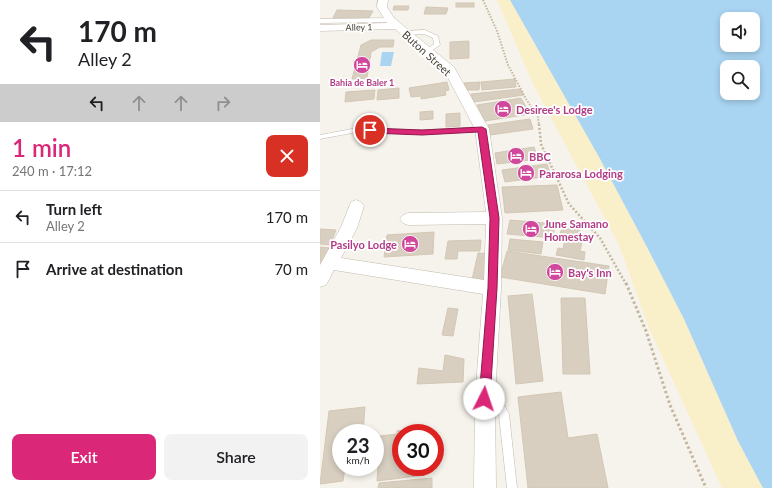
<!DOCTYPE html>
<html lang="en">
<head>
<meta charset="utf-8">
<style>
  body { margin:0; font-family:Lato,sans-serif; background:#f2f2f2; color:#202124; height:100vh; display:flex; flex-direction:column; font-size:15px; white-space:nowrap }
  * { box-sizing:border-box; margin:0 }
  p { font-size:13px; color:#757577 }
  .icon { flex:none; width:22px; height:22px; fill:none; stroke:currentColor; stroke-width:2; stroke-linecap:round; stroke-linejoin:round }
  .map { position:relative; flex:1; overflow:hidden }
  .sheet { display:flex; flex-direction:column; background:#fff; width:320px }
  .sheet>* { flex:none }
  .top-card { background:#fff; color:#202124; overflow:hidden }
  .controls { position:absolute; left:400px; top:12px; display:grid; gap:8px }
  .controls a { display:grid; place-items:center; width:40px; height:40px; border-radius:8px; background:#fff; box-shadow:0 2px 6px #0003; font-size:20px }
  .speed { position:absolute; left:12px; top:424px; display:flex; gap:8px; font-size:20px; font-weight:700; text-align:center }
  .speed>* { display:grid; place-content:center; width:52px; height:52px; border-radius:50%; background:#fff; box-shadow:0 2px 6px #0003; line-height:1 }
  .speed small { font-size:10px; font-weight:400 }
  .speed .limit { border:6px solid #d22; background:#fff; color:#111 }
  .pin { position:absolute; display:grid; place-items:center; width:34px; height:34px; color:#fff; margin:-17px; border:2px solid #fff; border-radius:50%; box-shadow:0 1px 4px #0007 }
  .me { position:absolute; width:44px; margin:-22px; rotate:4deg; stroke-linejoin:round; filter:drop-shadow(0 0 3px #0008) }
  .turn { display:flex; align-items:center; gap:14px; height:84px; padding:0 12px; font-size:18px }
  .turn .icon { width:52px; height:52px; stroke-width:2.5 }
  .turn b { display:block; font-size:28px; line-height:34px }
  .lanes { display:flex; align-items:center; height:38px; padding:0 12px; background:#0003; justify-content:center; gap:20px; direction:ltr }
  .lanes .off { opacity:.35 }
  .round { display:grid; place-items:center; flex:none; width:42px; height:42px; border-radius:8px; background:#f2f2f2 }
  .summary { display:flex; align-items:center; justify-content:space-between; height:68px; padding:0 12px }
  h1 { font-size:24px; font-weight:600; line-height:30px; color:#db2777 }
  .action { display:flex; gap:8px; margin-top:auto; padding:8px 12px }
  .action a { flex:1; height:46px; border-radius:8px; background:#db2777; color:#fff; font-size:16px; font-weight:600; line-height:46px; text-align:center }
  .action a+a { background:#f2f2f2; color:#202124 }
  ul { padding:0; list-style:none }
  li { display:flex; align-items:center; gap:12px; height:52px; padding:0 12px; border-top:1px solid #e0e0e0 }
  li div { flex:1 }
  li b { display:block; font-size:15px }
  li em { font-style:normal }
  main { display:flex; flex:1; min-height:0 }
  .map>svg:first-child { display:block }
</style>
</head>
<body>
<main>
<section class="sheet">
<div class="top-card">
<div class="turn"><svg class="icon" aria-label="left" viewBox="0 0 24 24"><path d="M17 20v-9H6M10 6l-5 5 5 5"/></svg><div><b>170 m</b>Alley 2</div></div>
<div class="lanes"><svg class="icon" aria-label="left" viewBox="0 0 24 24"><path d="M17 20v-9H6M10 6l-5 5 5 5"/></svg><svg class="icon off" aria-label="ahead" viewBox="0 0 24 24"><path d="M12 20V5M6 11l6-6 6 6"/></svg><svg class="icon off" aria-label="ahead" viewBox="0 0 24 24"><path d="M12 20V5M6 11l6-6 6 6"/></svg><svg class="icon off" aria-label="right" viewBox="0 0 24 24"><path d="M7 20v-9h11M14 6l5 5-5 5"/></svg></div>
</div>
<div class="summary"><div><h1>1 min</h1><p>240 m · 17:12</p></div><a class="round" style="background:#d93025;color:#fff"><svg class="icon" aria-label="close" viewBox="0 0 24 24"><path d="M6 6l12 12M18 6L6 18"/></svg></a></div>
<ul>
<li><svg class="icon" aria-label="left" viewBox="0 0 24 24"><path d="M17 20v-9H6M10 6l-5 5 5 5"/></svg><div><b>Turn left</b><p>Alley 2</p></div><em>170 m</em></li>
<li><svg class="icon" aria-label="arrive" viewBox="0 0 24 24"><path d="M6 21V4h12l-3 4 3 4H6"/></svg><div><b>Arrive at destination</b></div><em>70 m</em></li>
</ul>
<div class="action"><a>Exit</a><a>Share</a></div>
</section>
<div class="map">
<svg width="452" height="488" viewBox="0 0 452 488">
  <rect width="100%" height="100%" fill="#f6f3ec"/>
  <polygon fill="#f9efc9" points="177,0 190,0 279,157 328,249 364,319 418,441 443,488 402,488 329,328 299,245 213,84"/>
  <g fill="#a9d4f2" fill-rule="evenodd">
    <path d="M190,0H452V488H443L418,441L364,319L328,249L279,157ZM407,19H433V45H407ZM407,67H433V93H407Z"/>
    <polygon points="62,52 74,52 71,66 60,66"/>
  </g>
  <g fill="#d8cfc1" stroke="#d3c7b4">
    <rect x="136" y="3" width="18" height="4"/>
    <polygon points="74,6 89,6 88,10 73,10"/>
    <polygon points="106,7 128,8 126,14 104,14"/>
    <polygon points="17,10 53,11 49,18 13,18"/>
    <polygon points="51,40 74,40 73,47 60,47 51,52 47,78 32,79 41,45"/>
    <polygon points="149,41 149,58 130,59 130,42"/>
    <polygon points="195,79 196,87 162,90 161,82"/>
    <polygon points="127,82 129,90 125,91 126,95 101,99 101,96 91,97 89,88"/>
    <polygon points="160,82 159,90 144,90 144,83"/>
    <polygon points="79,88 79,98 57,100 58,90"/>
    <polygon points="200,89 204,95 154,102 151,94"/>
    <polygon points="55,90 54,99 25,102 26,92"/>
    <polygon points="201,98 210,114 165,121 157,105"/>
    <polygon points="113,111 113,119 100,120 100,112"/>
    <polygon points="140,113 140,126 126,127 126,114"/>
    <polygon points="210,119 213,129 170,135 168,125"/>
    <polygon points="214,147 218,159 177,164 175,153"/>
    <polygon points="227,164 231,176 185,182 182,170"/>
    <polygon points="237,185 243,210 185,213 182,187"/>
    <polygon points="190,220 235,224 233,238 187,234"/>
    <polygon points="242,227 260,230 258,238 240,235"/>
    <polygon points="0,229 16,230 10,245 0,244"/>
    <polygon points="114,232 113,254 64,257 67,235"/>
    <polygon points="190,239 223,242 221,254 188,250"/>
    <polygon points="245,239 262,242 260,251 265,252 264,260 236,255 238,248 243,249"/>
    <polygon points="161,240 160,251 138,251 137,259 125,259 128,241"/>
    <polygon points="0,247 10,248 3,265 0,264"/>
    <polygon points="187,251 289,266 285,294 180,277"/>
    <polygon points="158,253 173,254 168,281 152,280"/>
    <polygon points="212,294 223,381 196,384 188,296"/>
    <polygon points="241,298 265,298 270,374 243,374"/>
    <polygon points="128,308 138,309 133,336 122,335"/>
    <polygon points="125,355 144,359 143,382 97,384 99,368 123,371"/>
    <polygon points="241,392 248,438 277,434 288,488 208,488 198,397"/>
    <polygon points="45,407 43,433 21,433 21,467 25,467 23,481 0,484 9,411"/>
    <polygon points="110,427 110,433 81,433 81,467 106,467 105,475 57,481 60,436 77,434 77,431"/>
    <polygon points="112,478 112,488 58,488 59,483"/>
  </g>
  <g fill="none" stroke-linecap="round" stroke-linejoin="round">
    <defs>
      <g id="lane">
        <polygon points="0,19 70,18 73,20 70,22 0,23"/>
        <polygon points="105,30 118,36 120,45 107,54 104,52 114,44 113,38 104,34 85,35 82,33 85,31"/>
        <polygon points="162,127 165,129 164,131 102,134 37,132 0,139 0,135 37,128 102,130"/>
        <polygon points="165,394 181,400 189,414 197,488 187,488 179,415 175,407 162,402 160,399 162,396"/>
      </g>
      <polygon id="street" points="58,0 68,0 67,7 74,18 134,67 169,129 182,218 181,288 175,399 176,488 154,488 155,399 163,294 14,270 6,285 0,287 0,265 21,227 31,202 36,200 41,202 44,206 37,228 21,258 164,280 166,224 88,225 83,223 80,219 83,215 88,213 166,212 155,129 125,72 75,29 0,31 0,25 67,23 57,7"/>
    </defs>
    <use href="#lane" stroke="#c2bbae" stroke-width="1"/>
    <use href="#street" stroke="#c2bbae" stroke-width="1"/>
    <polyline stroke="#c4b79f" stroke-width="2" stroke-dasharray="1.5 1.5" stroke-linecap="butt" points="163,0 177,31 188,65 206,99 218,117 219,125"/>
    <polyline stroke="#c4b79f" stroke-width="2.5" stroke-dasharray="2 2" stroke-linecap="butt" points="219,124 221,144 249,204 280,238 306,284"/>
    <polyline stroke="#c4b79f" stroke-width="3" stroke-dasharray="2.5 2.5" stroke-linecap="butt" points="306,283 326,331 350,405 386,488"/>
    <use href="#lane" fill="#fff" fill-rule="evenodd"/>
    <use href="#street" fill="#fff" fill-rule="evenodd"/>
  </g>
  <polygon fill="#db2777" stroke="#8e194d" points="162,127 166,129 179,218 177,288 170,399 168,403 164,405 161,403 159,399 168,288 170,218 158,132 102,135 50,133 46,130 50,128 102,130"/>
  <defs>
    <symbol id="hotel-disc" viewBox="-11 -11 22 22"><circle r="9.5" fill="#d1479c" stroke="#fff"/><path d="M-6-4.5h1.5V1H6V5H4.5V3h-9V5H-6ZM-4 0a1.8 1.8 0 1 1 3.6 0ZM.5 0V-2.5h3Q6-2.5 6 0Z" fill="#fff"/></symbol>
  </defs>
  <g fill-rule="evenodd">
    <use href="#hotel-disc" x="32" y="55" width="20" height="20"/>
    <use href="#hotel-disc" x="173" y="99" width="20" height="20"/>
    <use href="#hotel-disc" x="186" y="146" width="20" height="20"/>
    <use href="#hotel-disc" x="196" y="163" width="20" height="20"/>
    <use href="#hotel-disc" x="201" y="219" width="20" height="20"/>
    <use href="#hotel-disc" x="80" y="234" width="20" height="20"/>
    <use href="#hotel-disc" x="225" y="262" width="20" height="20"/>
  </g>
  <g text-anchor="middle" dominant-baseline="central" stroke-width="3.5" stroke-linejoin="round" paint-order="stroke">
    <g font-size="9" fill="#4b4439" stroke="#fff">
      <text transform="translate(39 27) rotate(-1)">Alley 1</text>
    </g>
    <g font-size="9" font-weight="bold" fill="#b23c85" stroke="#fff">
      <text x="42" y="82">Bahia de Baler 1</text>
    </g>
    <g font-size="11" fill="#4b4439" stroke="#fff">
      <text transform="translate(107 53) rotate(42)">Buton Street</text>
    </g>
    <g font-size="11" font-weight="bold" fill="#b23c85" stroke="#fff" text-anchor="start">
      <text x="196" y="109">Desiree's Lodge</text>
      <text x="209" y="156">BBC</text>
      <text x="219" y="173">Pararosa Lodging</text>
      <text x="224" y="223">June Samano<tspan x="224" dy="13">Homestay</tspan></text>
      <text x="77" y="244" text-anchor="end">Pasilyo Lodge</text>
      <text x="248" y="272">Bay's Inn</text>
    </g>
  </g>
</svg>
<div class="controls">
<a><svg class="icon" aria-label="sound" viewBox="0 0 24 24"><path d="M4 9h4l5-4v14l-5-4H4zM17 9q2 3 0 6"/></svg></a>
<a><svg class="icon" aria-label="search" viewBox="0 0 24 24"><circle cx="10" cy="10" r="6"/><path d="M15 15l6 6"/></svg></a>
</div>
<div class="speed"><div>23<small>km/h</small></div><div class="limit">30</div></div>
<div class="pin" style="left:50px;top:130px;background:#d93025"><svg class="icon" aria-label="arrive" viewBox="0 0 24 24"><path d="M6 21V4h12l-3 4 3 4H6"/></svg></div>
<svg class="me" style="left:164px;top:399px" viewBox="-20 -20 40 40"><circle r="19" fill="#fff"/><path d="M0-13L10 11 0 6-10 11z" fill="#db2777"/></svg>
</div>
</main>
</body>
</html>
